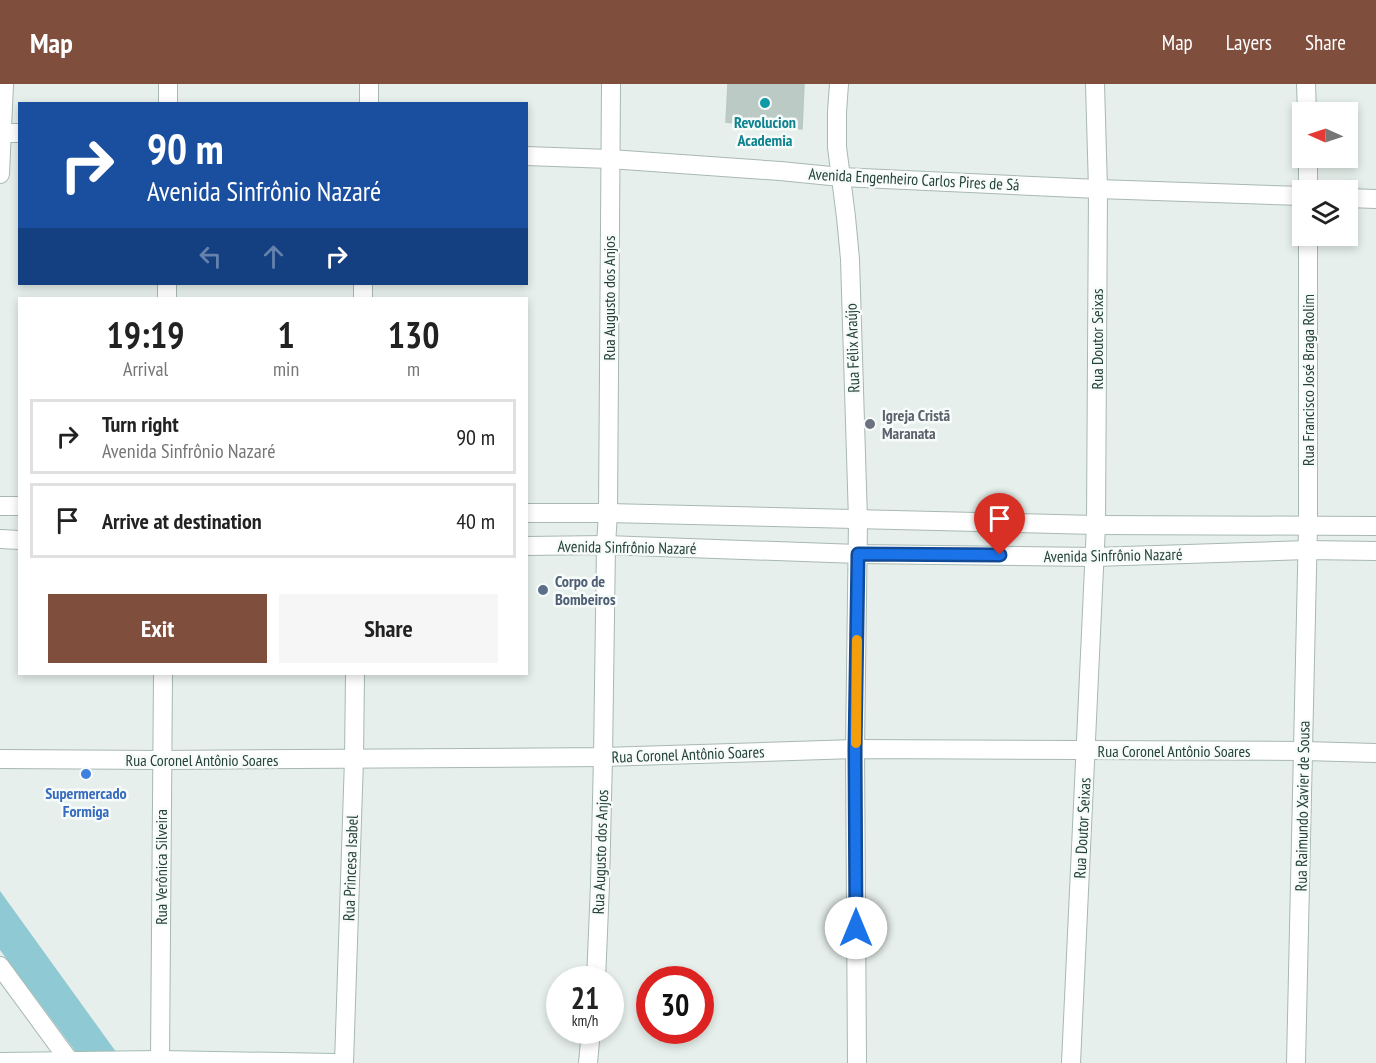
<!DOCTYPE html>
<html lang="en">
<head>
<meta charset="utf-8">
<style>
  body { margin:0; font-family:"PT Sans Narrow",sans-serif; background:#f6f6f6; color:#222; height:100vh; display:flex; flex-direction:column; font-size:22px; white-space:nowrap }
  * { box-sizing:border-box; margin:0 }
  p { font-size:20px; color:#767676 }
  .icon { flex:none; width:33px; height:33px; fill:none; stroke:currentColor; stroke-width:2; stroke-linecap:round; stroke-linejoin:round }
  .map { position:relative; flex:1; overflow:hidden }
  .side { position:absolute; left:18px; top:213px; width:510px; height:378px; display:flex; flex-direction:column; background:#fff; border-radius:0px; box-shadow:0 3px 9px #0003 }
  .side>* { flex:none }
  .guide { position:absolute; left:18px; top:18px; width:510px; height:183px; border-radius:0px; box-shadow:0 3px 9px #0003; background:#1a4fa0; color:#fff; overflow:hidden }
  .needle { width:39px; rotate:273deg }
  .fabs { position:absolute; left:1292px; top:18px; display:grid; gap:12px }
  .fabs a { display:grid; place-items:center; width:66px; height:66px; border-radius:0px; background:#fff; box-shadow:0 3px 9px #0003; font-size:30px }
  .speed { position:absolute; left:546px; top:882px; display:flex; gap:12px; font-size:30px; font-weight:700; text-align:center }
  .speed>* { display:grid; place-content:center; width:78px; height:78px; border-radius:50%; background:#fff; box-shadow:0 3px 9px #0003; line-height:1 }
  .speed small { font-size:15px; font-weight:400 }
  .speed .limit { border:9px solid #d22; background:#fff; color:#111 }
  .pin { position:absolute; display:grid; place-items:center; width:51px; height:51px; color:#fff; margin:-62px -26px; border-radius:50% 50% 50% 0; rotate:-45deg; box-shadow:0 0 6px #0007 }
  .pin .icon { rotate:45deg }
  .me { position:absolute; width:66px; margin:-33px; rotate:0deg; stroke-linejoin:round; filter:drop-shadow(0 0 4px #0008) }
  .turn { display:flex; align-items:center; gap:21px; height:126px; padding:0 30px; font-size:27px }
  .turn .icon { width:78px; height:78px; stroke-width:2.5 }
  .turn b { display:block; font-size:42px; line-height:51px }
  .lanes { display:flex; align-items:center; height:57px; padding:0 30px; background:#0003; justify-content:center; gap:30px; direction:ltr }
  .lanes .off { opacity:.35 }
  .eta { display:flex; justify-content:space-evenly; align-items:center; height:102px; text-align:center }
  .eta b { font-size:36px; font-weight:700; line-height:42px }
  .button { display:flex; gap:12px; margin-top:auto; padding:12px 30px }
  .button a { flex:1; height:69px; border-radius:0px; background:#804e3d; color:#fff; font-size:24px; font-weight:700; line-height:69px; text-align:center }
  .button a+a { background:#f6f6f6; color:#222 }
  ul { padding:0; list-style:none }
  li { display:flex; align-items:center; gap:18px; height:75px; margin:0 12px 9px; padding:0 18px; border:3px solid #e0e0e0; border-radius:0px }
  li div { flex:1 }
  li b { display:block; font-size:22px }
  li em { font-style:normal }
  header { display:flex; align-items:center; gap:36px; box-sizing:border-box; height:84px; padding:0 30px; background:#804e3d; color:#fff }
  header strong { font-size:28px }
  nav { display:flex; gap:33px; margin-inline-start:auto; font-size:21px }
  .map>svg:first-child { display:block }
</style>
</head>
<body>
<header>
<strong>Map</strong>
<nav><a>Map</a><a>Layers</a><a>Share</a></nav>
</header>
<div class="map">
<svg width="1376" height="979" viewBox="0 0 1376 979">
  <rect width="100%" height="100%" fill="#e6efeb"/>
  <polygon fill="#8ec9d4" points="0,807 124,979 84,979 0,866"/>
  <polygon fill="#bbcac4" stroke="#b8c9c2" stroke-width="1.5" points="728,0 804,0 802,45 726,38"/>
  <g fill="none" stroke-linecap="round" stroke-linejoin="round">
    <defs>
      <g id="minor">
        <polyline points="168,0 168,20"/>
        <polyline points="839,0 837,28 837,63 846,133 850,175 858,436 855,665 857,979"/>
        <polyline points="1306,0 1307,28"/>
        <polyline points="369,20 369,0"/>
        <polyline points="0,49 20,49"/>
        <polyline points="526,72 610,75 780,87 841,93 1098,105 1302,112"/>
        <polyline points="1308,74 1308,106"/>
        <polyline points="0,90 4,0"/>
        <polyline points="1347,114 1376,115"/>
        <polyline points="167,214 167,200"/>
        <polyline points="363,214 363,200"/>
        <polyline points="0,675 162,676 603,673 855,665 1304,667 1376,669"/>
        <polyline points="0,882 71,979"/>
        <polyline points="596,896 600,800 603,673 606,461 608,429 611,0"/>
        <polyline points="160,976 163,590"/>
        <polyline points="344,979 354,675 355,590"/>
        <polyline points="588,979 591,946"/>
        <polyline points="1071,979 1096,441 1098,105 1095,0"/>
        <polyline points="1296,979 1308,441 1308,152"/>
      </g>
      <g id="tertiary">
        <polyline points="0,422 20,422"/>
        <polyline points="526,429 608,429 1096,441 1376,442"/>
        <polyline points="0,455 20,456"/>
        <polyline points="526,462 606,461 858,470 1094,473 1307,466 1376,467"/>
      </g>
      <polyline id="secondary" points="0,978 160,976 334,979"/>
    </defs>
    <use href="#minor" stroke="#a8b8b2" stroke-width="20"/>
    <use href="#tertiary" stroke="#a8b8b2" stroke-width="20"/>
    <use href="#secondary" stroke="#a4bbb3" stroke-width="20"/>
    <use href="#minor" stroke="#fff" stroke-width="18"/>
    <use href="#tertiary" stroke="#fff" stroke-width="18"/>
    <use href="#secondary" stroke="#fff" stroke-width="18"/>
  </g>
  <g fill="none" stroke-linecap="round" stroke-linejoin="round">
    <defs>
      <polyline id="route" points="856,844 855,665 858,470 1000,471"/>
    </defs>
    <use href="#route" stroke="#114b97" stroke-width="15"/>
    <use href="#route" stroke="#1a73e8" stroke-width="10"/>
    <polyline stroke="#f59e0b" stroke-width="10" points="856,659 857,556"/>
  </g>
  <circle fill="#0f9aa8" stroke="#f7fbf9" stroke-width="2" cx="765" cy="19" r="6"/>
  <circle fill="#6b7280" stroke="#f7fbf9" stroke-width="2" cx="870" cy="340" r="6"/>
  <circle fill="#5c6f8a" stroke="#f7fbf9" stroke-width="2" cx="543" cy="506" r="6"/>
  <circle fill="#3f7fe0" stroke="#f7fbf9" stroke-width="2" cx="86" cy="690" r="6"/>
  <g text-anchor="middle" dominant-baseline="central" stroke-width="5" stroke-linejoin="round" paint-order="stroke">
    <g font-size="16" font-weight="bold" fill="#0d838f" stroke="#f7fbf9">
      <text x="765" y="38">Revolucion<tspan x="765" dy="18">Academia</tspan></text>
    </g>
    <g font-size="16" fill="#24423a" stroke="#f7fbf9">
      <text transform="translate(914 95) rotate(3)">Avenida Engenheiro Carlos Pires de Sá</text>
      <text transform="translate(609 214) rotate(-90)">Rua Augusto dos Anjos</text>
      <text transform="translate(1097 255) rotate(-90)">Rua Doutor Seixas</text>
      <text transform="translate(852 264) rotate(-92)">Rua Félix Araújo</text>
      <text transform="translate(1308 296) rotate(-90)">Rua Francisco José Braga Rolim</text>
      <text transform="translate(627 463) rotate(1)">Avenida Sinfrônio Nazaré</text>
      <text transform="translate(1113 471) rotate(-1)">Avenida Sinfrônio Nazaré</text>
      <text x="1174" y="667">Rua Coronel Antônio Soares</text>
      <text transform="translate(688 670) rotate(-2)">Rua Coronel Antônio Soares</text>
      <text x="202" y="676">Rua Coronel Antônio Soares</text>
      <text transform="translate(1302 722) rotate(-89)">Rua Raimundo Xavier de Sousa</text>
      <text transform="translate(1082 744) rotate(-87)">Rua Doutor Seixas</text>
      <text transform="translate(600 768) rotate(-88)">Rua Augusto dos Anjos</text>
      <text transform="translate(161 783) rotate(-90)">Rua Verônica Silveira</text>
      <text transform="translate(350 784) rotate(-88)">Rua Princesa Isabel</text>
    </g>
    <g font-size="16" font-weight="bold" fill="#5b616d" stroke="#f7fbf9" text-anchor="start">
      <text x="882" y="331">Igreja Cristã<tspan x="882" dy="18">Maranata</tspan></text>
    </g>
    <g font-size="16" font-weight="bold" fill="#4e5e75" stroke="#f7fbf9" text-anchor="start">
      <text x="555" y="497">Corpo de<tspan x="555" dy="18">Bombeiros</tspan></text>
    </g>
    <g font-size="16" font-weight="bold" fill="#366cbe" stroke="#f7fbf9">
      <text x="86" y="709">Supermercado<tspan x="86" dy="18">Formiga</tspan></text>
    </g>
  </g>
</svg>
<div class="fabs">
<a><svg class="needle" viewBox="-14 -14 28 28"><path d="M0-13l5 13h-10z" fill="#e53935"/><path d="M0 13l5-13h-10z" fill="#767676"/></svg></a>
<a><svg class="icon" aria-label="layers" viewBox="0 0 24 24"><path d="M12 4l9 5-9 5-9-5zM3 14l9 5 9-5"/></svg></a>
</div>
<div class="speed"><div>21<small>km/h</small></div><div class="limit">30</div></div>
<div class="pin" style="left:1000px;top:471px;background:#d93025"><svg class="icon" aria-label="arrive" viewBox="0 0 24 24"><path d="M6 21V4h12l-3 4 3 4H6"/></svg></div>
<svg class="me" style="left:856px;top:844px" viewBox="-20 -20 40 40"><circle r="19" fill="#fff"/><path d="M0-13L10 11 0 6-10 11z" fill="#1a73e8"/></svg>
<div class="guide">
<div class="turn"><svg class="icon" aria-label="right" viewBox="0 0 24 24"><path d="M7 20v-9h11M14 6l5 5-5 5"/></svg><div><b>90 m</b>Avenida Sinfrônio Nazaré</div></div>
<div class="lanes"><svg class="icon off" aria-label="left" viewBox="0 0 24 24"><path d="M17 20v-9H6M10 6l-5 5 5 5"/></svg><svg class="icon off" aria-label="ahead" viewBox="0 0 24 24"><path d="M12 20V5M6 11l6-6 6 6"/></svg><svg class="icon" aria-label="right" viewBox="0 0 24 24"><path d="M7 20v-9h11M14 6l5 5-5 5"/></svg></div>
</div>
<section class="side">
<div class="eta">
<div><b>19:19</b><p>Arrival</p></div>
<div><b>1</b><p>min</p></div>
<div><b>130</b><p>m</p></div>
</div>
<ul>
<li><svg class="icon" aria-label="right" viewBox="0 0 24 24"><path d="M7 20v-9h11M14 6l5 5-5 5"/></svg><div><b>Turn right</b><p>Avenida Sinfrônio Nazaré</p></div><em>90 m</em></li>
<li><svg class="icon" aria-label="arrive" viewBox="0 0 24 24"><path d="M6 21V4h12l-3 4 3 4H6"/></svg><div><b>Arrive at destination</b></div><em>40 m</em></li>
</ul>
<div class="button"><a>Exit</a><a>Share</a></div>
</section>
</div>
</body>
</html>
